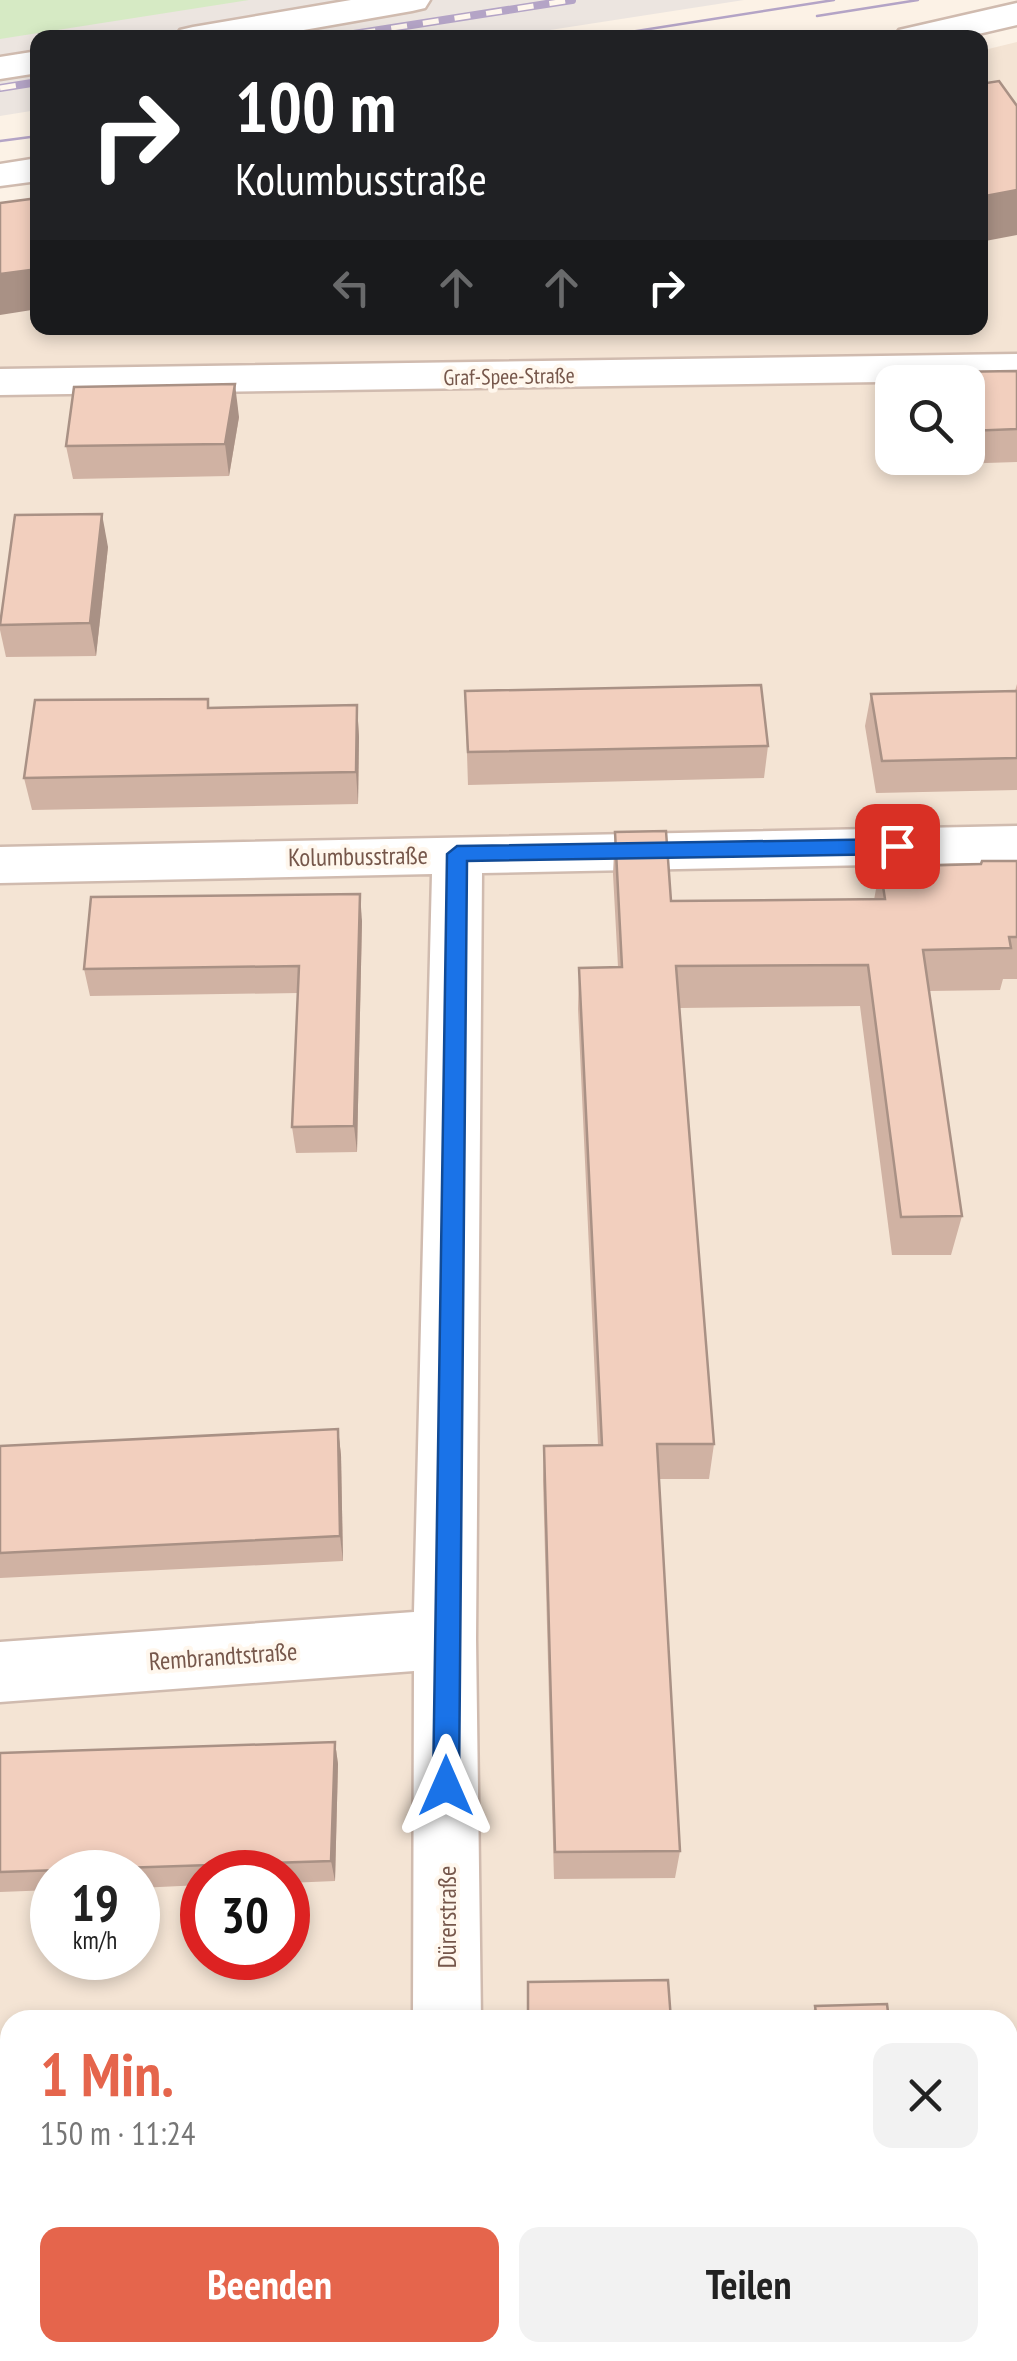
<!DOCTYPE html>
<html lang="de">
<head>
<meta charset="utf-8">
<style>
  body { margin:0; font-family:"PT Sans Narrow",sans-serif; background:#f2f2f2; color:#222; height:100vh; display:flex; flex-direction:column; font-size:38px; white-space:nowrap }
  * { box-sizing:border-box; margin:0 }
  p { font-size:32px; color:#767676 }
  .icon { flex:none; width:55px; height:55px; fill:none; stroke:currentColor; stroke-width:2; stroke-linecap:round; stroke-linejoin:round }
  .map { position:relative; flex:1; overflow:hidden }
  .side { position:absolute; left:0px; top:2010px; width:1018px; height:352px; display:flex; flex-direction:column; background:#fff; border-radius:30px 30px 0 0; box-shadow:0 5px 15px #0003 }
  .side>* { flex:none }
  .hud { position:absolute; left:30px; top:30px; width:958px; height:305px; border-radius:20px; box-shadow:0 5px 15px #0003; background:#202124; color:#fff; overflow:hidden }
  .buttons { position:absolute; left:875px; top:365px; display:grid; gap:20px }
  .buttons a { display:grid; place-items:center; width:110px; height:110px; border-radius:20px; background:#fff; box-shadow:0 5px 15px #0003; font-size:50px }
  .speed { position:absolute; left:30px; top:1850px; display:flex; gap:20px; font-size:50px; font-weight:700; text-align:center }
  .speed>* { display:grid; place-content:center; width:130px; height:130px; border-radius:50%; background:#fff; box-shadow:0 5px 15px #0003; line-height:1 }
  .speed small { font-size:25px; font-weight:400 }
  .speed .limit { border:15px solid #d22; background:#fff; color:#111 }
  .pin { position:absolute; display:grid; place-items:center; width:85px; height:85px; color:#fff; margin:-42px; border-radius:20px; box-shadow:0 5px 15px #0006 }
  .me { position:absolute; width:110px; margin:-55px; rotate:0deg; stroke-linejoin:round; filter:drop-shadow(0 0 8px #0008) }
  .turn { display:flex; align-items:center; gap:35px; height:210px; padding:0 40px; font-size:45px }
  .turn .icon { width:130px; height:130px; stroke-width:2.5 }
  .turn b { display:block; font-size:70px; line-height:85px }
  .lanes { display:flex; align-items:center; height:95px; padding:0 40px; background:#0003; justify-content:center; gap:50px; direction:ltr }
  .lanes .off { opacity:.35 }
  .round { display:grid; place-items:center; flex:none; width:105px; height:105px; border-radius:20px; background:#f2f2f2 }
  .overview { display:flex; align-items:center; justify-content:space-between; height:170px; padding:0 40px }
  h1 { font-size:60px; font-weight:800; line-height:75px; color:#e5654c }
  .primary-button { display:flex; gap:20px; margin-top:auto; padding:20px 40px }
  .primary-button a { flex:1; height:115px; border-radius:20px; background:#e5654c; color:#fff; font-size:40px; font-weight:800; line-height:115px; text-align:center }
  .primary-button a+a { background:#f2f2f2; color:#222 }
  .map>svg:first-child { display:block }
</style>
</head>
<body>
<div class="map">
<svg width="1017" height="2361" viewBox="0 0 1017 2361">
  <rect width="100%" height="100%" fill="#fcf2e6"/>
  <path fill="#f4e4d4" fill-rule="evenodd" d="M1017,42V2361H0V210L37,207L38,328H980V51ZM892,382H968V458H892ZM52,1872H138V1958H52ZM202,1872H288V1958H202ZM10,2020H1008V2352H10Z"/>
  <polygon fill="#ece5e0" points="0,0 744,0 504,37 38,38 37,110 0,116"/>
  <polygon fill="#d6eac4" points="0,0 249,0 0,39"/>
  <g fill="none" stroke-linecap="round" stroke-linejoin="round">
    <defs>
      <g id="minor">
        <polygon points="351,0 430,0 425,8 412,11 258,38 175,38 180,30 193,27"/>
        <polygon points="1017,3 1017,25 961,38 894,38 899,30"/>
        <polygon points="38,51 38,73 0,79 0,57"/>
        <polygon points="38,158 38,181 0,186 0,164"/>
        <polygon points="1017,354 1017,380 0,395 0,369"/>
        <polygon points="1017,826 1017,862 482,873 476,1639 481,2020 413,2020 414,1671 0,1702 0,1642 414,1612 432,874 0,883 0,847"/>
        <rect x="411" y="2352" width="74" height="9"/>
      </g>
    </defs>
    <use href="#minor" stroke="#d0bbaf" stroke-width="5"/>
    <use href="#minor" fill="#fff" fill-rule="evenodd"/>
    <g stroke="#b4a4c6" stroke-width="2.5">
      <polyline points="817,16 918,0"/>
      <polyline points="592,38 834,0"/>
      <polyline points="0,141 38,136"/>
    </g>
    <defs>
      <g id="rail">
        <polyline points="328,38 572,0"/>
        <polyline points="0,88 38,82"/>
      </g>
    </defs>
    <use href="#rail" stroke="#b4a4c6" stroke-width="8"/>
    <use href="#rail" stroke="#fff7ed" stroke-width="5" stroke-dasharray="16" stroke-linecap="butt"/>
  </g>
  <g fill="#d0b2a3">
    <polygon points="1017,371 1017,462 955,464 953,458 968,458 968,382 945,382 947,372"/>
    <polygon points="239,417 229,476 73,479 66,446"/>
    <polygon points="108,547 96,656 6,657 0,630 0,617"/>
    <polygon points="1017,684 1017,790 876,793 865,726 871,694 1015,691"/>
    <polygon points="465,691 768,746 764,778 468,785"/>
    <polygon points="208,699 209,707 357,705 359,737 358,804 32,810 24,778"/>
    <polygon points="615,832 671,901 874,900 880,867 981,864 1017,861 1017,979 1003,979 1000,990 929,991 962,1216 951,1255 892,1255 860,1006 680,1008 714,1444 709,1479 659,1479 680,1851 675,1878 554,1879 543,1481 544,1446 598,1445 578,1009 579,968 618,967 613,874"/>
    <polygon points="362,921 357,1152 296,1153 292,1127 298,993 90,996 84,969"/>
    <polygon points="338,1429 341,1455 343,1561 0,1578 0,1446"/>
    <polygon points="335,1742 338,1764 335,1881 288,1883 288,1872 202,1872 202,1885 138,1888 138,1872 52,1872 52,1890 0,1892 0,1753"/>
    <polygon points="815,2006 889,2020 812,2020 812,2015"/>
    <polygon points="533,2352 687,2352 684,2358 533,2360"/>
    <polygon points="923,2352 1008,2352 1011,2361 924,2361"/>
  </g>
  <g fill="#a99185">
    <polygon points="1017,190 1017,235 980,242 980,197"/>
    <polygon points="38,269 38,309 0,315 0,274"/>
    <polygon points="235,384 239,417 229,476 225,444"/>
    <polygon points="102,514 108,547 96,656 90,623"/>
    <polygon points="357,705 359,737 358,804 356,772"/>
    <polygon points="360,894 362,921 357,1152 354,1126"/>
    <polygon points="338,1429 341,1455 343,1561 340,1536"/>
    <polygon points="335,1742 338,1764 335,1881 331,1861"/>
  </g>
  <g fill="#f2cfbe" stroke="#a99185" stroke-width="2.5">
    <polygon points="999,81 1017,106 1017,190 980,197 980,84"/>
    <polygon points="38,198 38,269 0,274 0,203"/>
    <polygon points="1017,371 1017,429 968,431 968,382 949,382 947,372"/>
    <polygon points="235,384 225,444 66,446 74,387"/>
    <polygon points="102,514 90,623 0,625 15,515"/>
    <polygon points="761,685 768,746 468,752 465,691"/>
    <polygon points="1017,691 1017,758 882,761 871,694"/>
    <polygon points="208,699 208,708 357,705 356,772 24,778 35,700"/>
    <polygon points="666,831 671,901 885,899 880,867 981,864 982,861 1017,861 1017,937 1009,937 1011,948 923,950 962,1216 901,1217 868,965 676,966 714,1444 657,1444 680,1851 555,1852 544,1446 602,1445 579,968 622,967 615,832"/>
    <polygon points="360,894 354,1126 292,1127 299,966 84,969 91,897"/>
    <polygon points="338,1429 340,1536 0,1553 0,1446"/>
    <polygon points="335,1742 331,1861 0,1872 0,1753"/>
    <polygon points="668,1980 671,2020 528,2020 528,1982"/>
    <polygon points="887,2004 889,2020 817,2020 815,2006"/>
    <polygon points="1008,2330 1011,2361 930,2361 929,2352 1008,2352"/>
  </g>
  <polygon fill="#1a73e8" stroke="#114b97" stroke-width="2.5" points="897,839 907,846 897,854 467,861 459,1786 456,1796 446,1800 436,1796 433,1786 447,854 457,846"/>
  <g text-anchor="middle" dominant-baseline="central" stroke-width="8" stroke-linejoin="round" paint-order="stroke">
    <g font-size="22" fill="#76574b" stroke="#fff7ed">
      <text transform="translate(509 376) rotate(-1)">Graf-Spee-Straße</text>
    </g>
    <g font-size="25" fill="#76574b" stroke="#fff7ed">
      <text transform="translate(358 856) rotate(-1)">Kolumbusstraße</text>
      <text transform="translate(223 1656) rotate(-4)">Rembrandtstraße</text>
      <text transform="translate(447 1917) rotate(-90)">Dürerstraße</text>
    </g>
  </g>
</svg>
<div class="buttons">
<a><svg class="icon" aria-label="search" viewBox="0 0 24 24"><circle cx="10" cy="10" r="6"/><path d="M15 15l6 6"/></svg></a>
</div>
<div class="speed"><div>19<small>km/h</small></div><div class="limit">30</div></div>
<div class="pin" style="left:897px;top:846px;background:#d93025"><svg class="icon" aria-label="arrive" viewBox="0 0 24 24"><path d="M6 21V4h12l-3 4 3 4H6"/></svg></div>
<svg class="me" style="left:446px;top:1786px" viewBox="-20 -20 40 40"><path d="M0-17L14 15 0 8-14 15z" fill="#1a73e8" stroke="#fff" stroke-width="4"/></svg>
<div class="hud">
<div class="turn"><svg class="icon" aria-label="right" viewBox="0 0 24 24"><path d="M7 20v-9h11M14 6l5 5-5 5"/></svg><div><b>100 m</b>Kolumbusstraße</div></div>
<div class="lanes"><svg class="icon off" aria-label="left" viewBox="0 0 24 24"><path d="M17 20v-9H6M10 6l-5 5 5 5"/></svg><svg class="icon off" aria-label="ahead" viewBox="0 0 24 24"><path d="M12 20V5M6 11l6-6 6 6"/></svg><svg class="icon off" aria-label="ahead" viewBox="0 0 24 24"><path d="M12 20V5M6 11l6-6 6 6"/></svg><svg class="icon" aria-label="right" viewBox="0 0 24 24"><path d="M7 20v-9h11M14 6l5 5-5 5"/></svg></div>
</div>
<section class="side">
<div class="overview"><div><h1>1 Min.</h1><p>150 m · 11:24</p></div><a class="round"><svg class="icon" aria-label="close" viewBox="0 0 24 24"><path d="M6 6l12 12M18 6L6 18"/></svg></a></div>
<div class="primary-button"><a>Beenden</a><a>Teilen</a></div>
</section>
</div>
</body>
</html>
